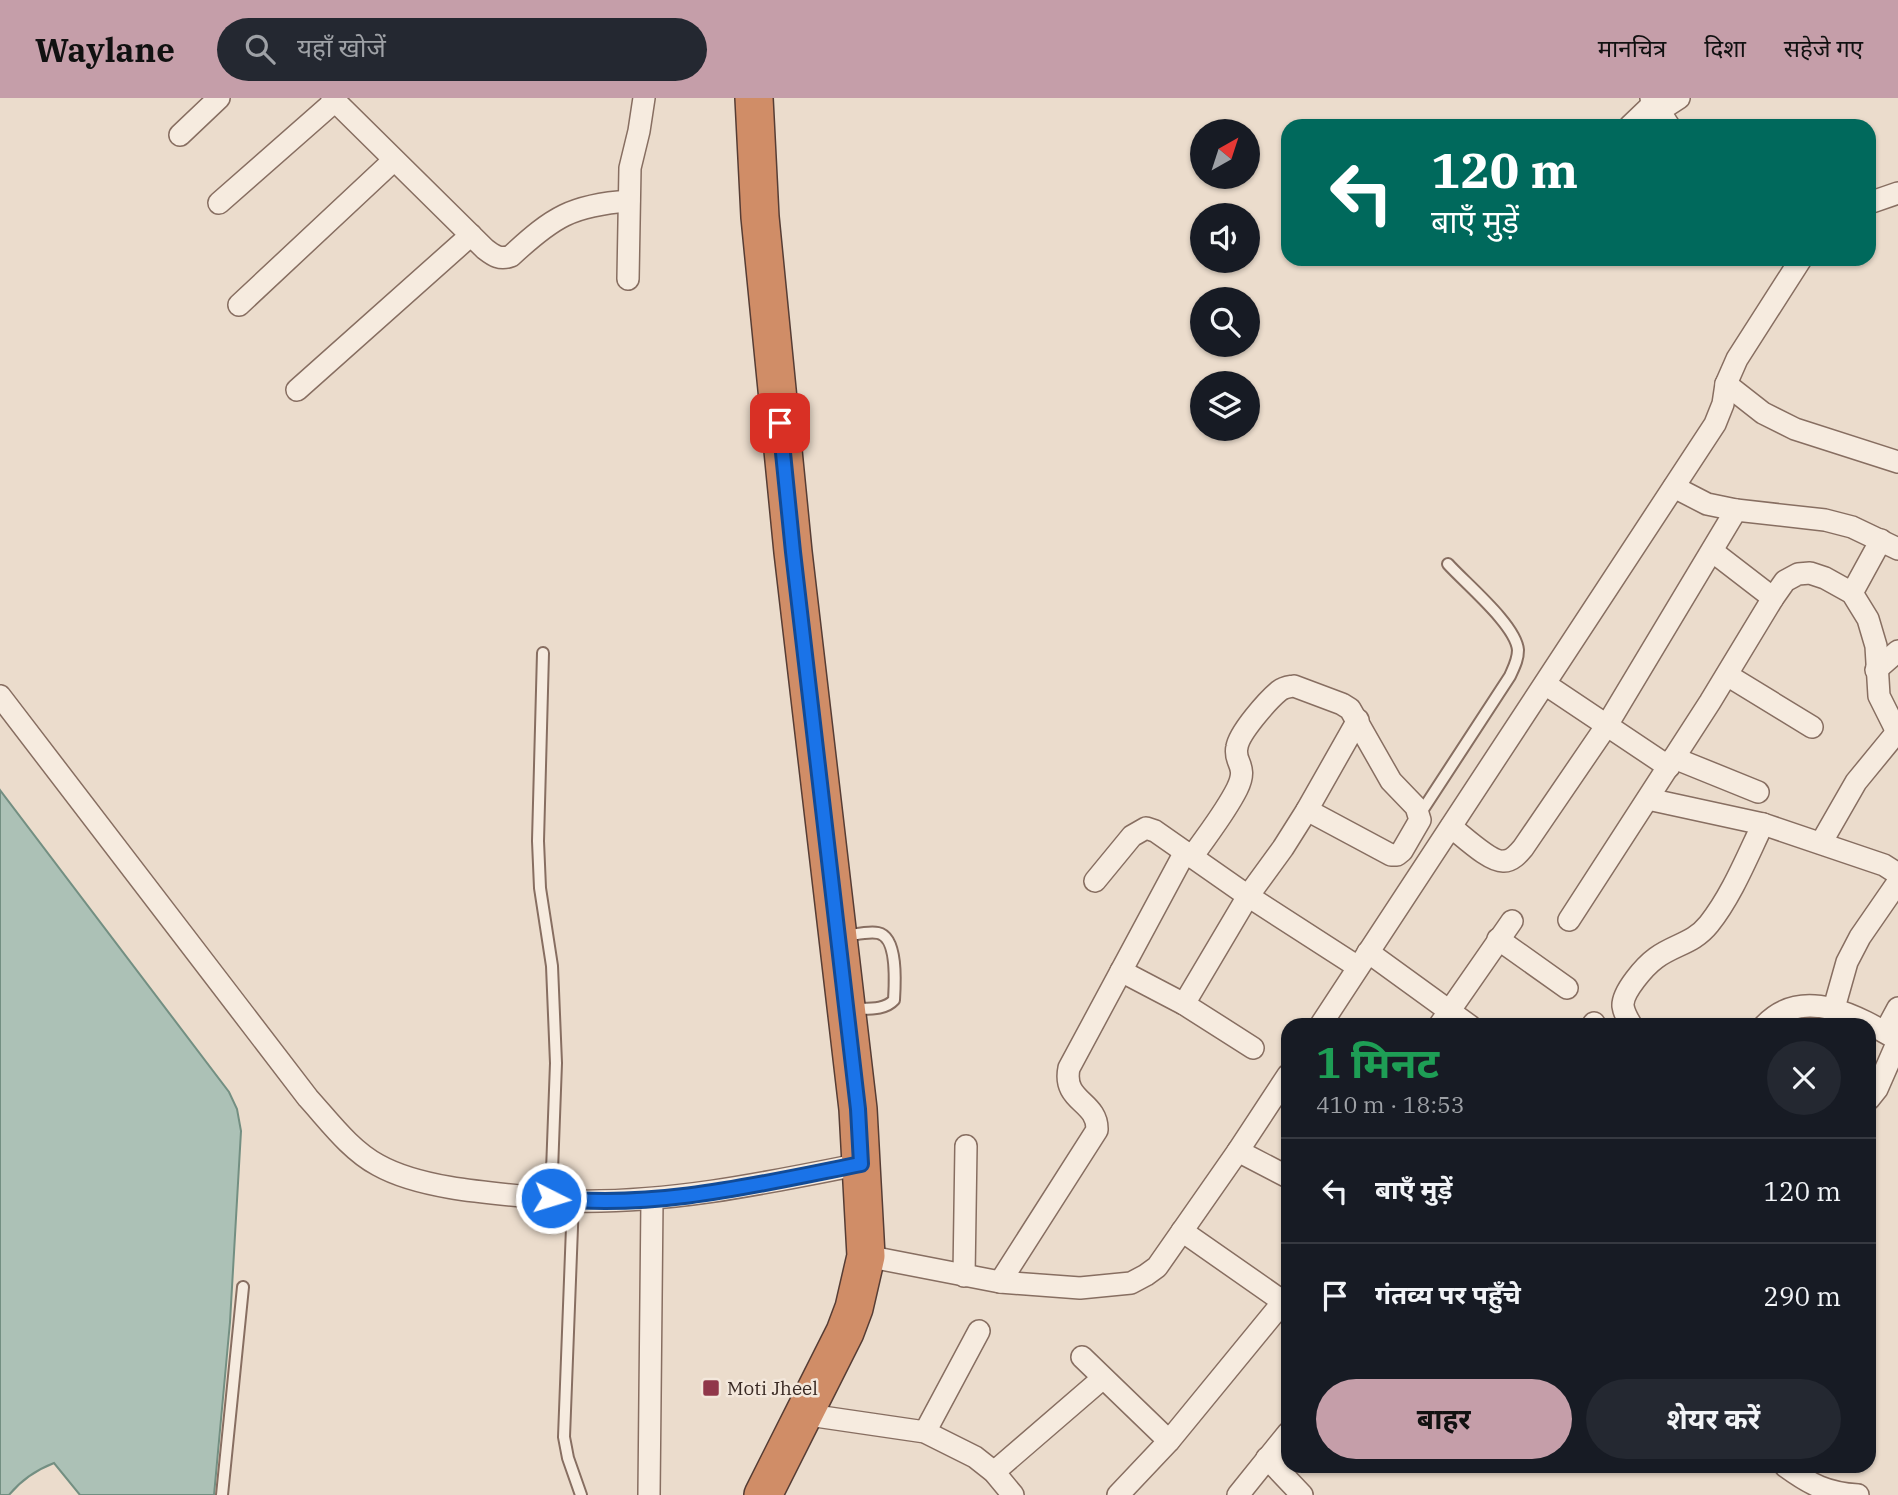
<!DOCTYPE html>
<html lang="hi">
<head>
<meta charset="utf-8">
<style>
  body { margin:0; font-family:"IBM Plex Serif","Noto Sans Devanagari",serif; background:#242831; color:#f1f3f6; height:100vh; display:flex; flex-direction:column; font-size:26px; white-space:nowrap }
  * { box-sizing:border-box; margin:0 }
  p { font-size:23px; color:#9ea1a6 }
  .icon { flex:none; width:38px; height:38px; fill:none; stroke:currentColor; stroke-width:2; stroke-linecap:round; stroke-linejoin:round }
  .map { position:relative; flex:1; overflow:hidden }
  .side { position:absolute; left:1281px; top:920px; width:595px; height:455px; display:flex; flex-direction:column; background:#171b24; border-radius:21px; box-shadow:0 2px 5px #0004 }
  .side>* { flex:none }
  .guide { position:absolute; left:1281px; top:21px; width:595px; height:147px; border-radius:21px; box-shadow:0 2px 5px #0004; background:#00695c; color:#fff; overflow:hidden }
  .needle { width:46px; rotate:39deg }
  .buttons { position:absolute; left:1190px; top:21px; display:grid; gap:14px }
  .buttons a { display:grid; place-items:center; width:70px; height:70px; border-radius:50%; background:#171b24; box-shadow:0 2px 5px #0004; font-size:35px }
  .pin { position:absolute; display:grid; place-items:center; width:60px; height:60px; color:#fff; margin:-30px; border-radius:14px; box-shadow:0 4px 10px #0006 }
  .me { position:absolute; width:77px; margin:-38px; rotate:95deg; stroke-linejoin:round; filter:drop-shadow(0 0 5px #0008) }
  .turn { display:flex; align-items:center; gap:24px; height:147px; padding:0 35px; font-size:32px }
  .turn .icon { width:91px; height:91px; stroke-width:2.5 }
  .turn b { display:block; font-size:49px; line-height:60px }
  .round { display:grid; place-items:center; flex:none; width:74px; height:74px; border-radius:37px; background:#242831 }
  .head { display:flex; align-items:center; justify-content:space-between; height:119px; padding:0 35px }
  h1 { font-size:42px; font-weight:700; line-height:52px; color:#1e9e55 }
  .cta { display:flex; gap:14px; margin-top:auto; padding:14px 35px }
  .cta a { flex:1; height:80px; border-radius:42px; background:#c59ea9; color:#111; font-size:28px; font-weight:700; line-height:80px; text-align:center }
  .cta a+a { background:#242831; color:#f1f3f6 }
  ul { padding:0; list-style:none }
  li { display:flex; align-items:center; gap:21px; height:105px; padding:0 35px; border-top:2px solid #363941 }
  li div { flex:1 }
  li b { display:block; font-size:26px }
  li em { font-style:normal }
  header { display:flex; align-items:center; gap:42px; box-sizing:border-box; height:98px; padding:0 35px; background:#c59ea9; color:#111 }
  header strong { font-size:33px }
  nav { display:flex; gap:38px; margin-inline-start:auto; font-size:24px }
  .search { width:490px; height:63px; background:#242831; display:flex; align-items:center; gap:18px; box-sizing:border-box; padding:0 24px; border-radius:38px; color:#9ea1a6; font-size:26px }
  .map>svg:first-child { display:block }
</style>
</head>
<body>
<header>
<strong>Waylane</strong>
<div class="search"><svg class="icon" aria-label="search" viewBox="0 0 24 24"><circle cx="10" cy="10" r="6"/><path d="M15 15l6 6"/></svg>यहाँ खोजें</div>
<nav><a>मानचित्र</a><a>दिशा</a><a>सहेजे गए</a></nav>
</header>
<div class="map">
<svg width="1898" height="1397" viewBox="0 0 1898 1397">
  <rect width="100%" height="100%" fill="#ebdccc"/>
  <path fill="#acc1b6" stroke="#738f82" stroke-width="2" d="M0,692L229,994L237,1011L241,1033L230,1224L214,1397H80L54,1365C36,1372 22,1381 9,1397H0Z"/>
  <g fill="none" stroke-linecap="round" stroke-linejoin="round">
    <defs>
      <g id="lane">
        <polyline points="543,555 538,743 540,790 552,868 556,965 551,1100"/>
        <path d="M1420,716L1510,578C1514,569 1518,562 1518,552C1516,527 1465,485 1448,466"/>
        <path d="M844,838C854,837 868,833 878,835C898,839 895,886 894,902C884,913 866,910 852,911"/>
        <polyline points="573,1103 564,1339 568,1360 581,1397"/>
        <polyline points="222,1397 243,1189"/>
      </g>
      <g id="street">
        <path d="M332,0L485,151C494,158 500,162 511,158C553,119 572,107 629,103"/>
        <polyline points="1651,0 1669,28"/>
        <polyline points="1659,13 1679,0"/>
        <polyline points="1630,28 1654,5"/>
        <polyline points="180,37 219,0"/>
        <polyline points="219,105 335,3"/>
        <polyline points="1869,105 1898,95"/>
        <polyline points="628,181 630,70 639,33 644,0"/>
        <polyline points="239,207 394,62"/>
        <polyline points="1726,286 1763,315 1795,331 1898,364"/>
        <polyline points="297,292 471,137"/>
        <polyline points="1674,389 1707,406 1736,412 1825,422 1852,429 1898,451"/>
        <polyline points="1712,453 1773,500"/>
        <polyline points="1852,495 1881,442"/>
        <polyline points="1876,572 1898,553"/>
        <polyline points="1727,577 1812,629"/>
        <polyline points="1545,586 1669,669"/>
        <path d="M0,598L308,1000C329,1023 350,1052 378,1067C428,1095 515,1096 573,1103C671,1105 766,1085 861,1066"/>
        <polyline points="1674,660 1758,694"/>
        <polyline points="1648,701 1763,726 1884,767 1898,776"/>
        <path d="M1451,729C1463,738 1491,765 1504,763C1512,763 1518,756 1523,750L1607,627L1736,412"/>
        <polyline points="1821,745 1856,684 1897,634"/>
        <path d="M1192,759C1207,737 1225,715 1237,691C1249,667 1233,665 1237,649C1239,635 1267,603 1279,593C1284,589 1288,589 1294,588L1342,606L1350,611L1391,683L1416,709L1420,722L1402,753L1397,757H1391L1307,712"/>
        <polyline points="1095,783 1132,738 1146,730 1155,733 1248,798 1358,869"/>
        <polyline points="1569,822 1710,604 1773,500 1785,483 1798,476 1810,475 1825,480 1852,495 1868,521 1876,548 1879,598 1898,636"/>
        <polyline points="1498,841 1567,890"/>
        <polyline points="1368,854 1470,928"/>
        <polyline points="1121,873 1184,906 1253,950"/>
        <polyline points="1184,906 1248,798 1283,750 1307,712 1358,622"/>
        <polyline points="1834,910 1847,864 1860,839 1898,784"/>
        <polyline points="1320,928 1715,326 1723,306 1726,286 1737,261 1801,161"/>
        <polyline points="1439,928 1512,823"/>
        <polyline points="1592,928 1594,925"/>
        <path d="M1632,928C1628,922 1624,915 1623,908C1622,894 1645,868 1656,860C1675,846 1693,846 1709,826C1732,797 1747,759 1763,726"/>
        <path d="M1764,928C1803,886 1859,919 1898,942"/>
        <polyline points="1885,934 1898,910"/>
        <polyline points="1869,1001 1877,991 1898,943"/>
        <polyline points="1238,1053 1288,1079"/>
        <polyline points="1182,1133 1288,1207"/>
        <polyline points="866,1158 1000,1184 1080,1190 1131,1185 1146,1177 1157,1169 1238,1053 1288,977"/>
        <polyline points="964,1178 966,1048"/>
        <path d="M1000,1184L1097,1032C1098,1003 1062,1004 1069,970L1185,754"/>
        <polyline points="1082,1259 1169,1343"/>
        <polyline points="802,1316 925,1334 975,1359 994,1374 1013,1397"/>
        <polyline points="925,1334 979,1233"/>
        <polyline points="1267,1360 1302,1397"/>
        <path d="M1785,1368C1811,1387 1827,1395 1858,1397"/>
        <polyline points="994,1374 1103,1280"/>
        <polyline points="649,1397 652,1102"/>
        <polyline points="1118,1397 1169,1343 1283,1204"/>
        <polyline points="1238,1397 1288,1335"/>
      </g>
      <polyline id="highway" points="754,0 760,119 793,454 858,1011 866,1158 854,1210 845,1234 763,1397"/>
    </defs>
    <use href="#lane" stroke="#876e61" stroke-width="14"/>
    <use href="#street" stroke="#876e61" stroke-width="24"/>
    <use href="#highway" stroke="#563d35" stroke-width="40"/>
    <use href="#lane" stroke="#f6ebdf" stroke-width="10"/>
    <use href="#street" stroke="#f6ebdf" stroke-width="21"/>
    <use href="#highway" stroke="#d08d67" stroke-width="37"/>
  </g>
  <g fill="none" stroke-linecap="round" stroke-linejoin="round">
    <defs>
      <path id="route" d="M551,1100C654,1112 760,1086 861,1066L858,1011L793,454L780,325"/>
    </defs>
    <use href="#route" stroke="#114b97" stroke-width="18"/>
    <use href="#route" stroke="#1a73e8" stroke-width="12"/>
  </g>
  <rect fill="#90374a" stroke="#f3e7db" stroke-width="2.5" x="702" y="1281" width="18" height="18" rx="3.5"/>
  <g text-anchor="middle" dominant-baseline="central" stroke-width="5" stroke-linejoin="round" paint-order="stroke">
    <g font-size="19" fill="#392923" stroke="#f3e7db" text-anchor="start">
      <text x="727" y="1290">Moti Jheel</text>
    </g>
  </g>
</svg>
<div class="buttons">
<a><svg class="needle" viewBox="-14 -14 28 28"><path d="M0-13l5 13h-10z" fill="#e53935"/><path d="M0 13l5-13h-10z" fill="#9ea1a6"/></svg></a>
<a><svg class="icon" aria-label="sound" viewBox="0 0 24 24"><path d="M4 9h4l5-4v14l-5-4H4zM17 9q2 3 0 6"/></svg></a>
<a><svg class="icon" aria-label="search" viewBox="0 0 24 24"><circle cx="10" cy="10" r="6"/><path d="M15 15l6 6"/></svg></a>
<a><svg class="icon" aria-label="layers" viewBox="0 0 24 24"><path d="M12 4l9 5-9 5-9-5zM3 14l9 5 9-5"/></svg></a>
</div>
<div class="pin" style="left:780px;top:325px;background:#d93025"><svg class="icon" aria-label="arrive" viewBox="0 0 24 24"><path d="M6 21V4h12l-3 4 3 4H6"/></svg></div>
<svg class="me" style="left:551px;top:1100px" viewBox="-20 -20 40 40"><circle r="17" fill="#1a73e8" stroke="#fff" stroke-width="3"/><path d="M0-11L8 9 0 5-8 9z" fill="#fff"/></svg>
<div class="guide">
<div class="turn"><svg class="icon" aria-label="left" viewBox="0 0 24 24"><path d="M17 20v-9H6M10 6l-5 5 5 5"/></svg><div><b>120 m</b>बाएँ मुड़ें</div></div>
</div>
<section class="side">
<div class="head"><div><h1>1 मिनट</h1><p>410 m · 18:53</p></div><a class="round"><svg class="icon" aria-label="close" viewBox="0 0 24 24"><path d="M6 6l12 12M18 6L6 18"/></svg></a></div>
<ul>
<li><svg class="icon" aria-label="left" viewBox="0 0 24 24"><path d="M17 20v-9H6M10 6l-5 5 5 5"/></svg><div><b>बाएँ मुड़ें</b></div><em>120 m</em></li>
<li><svg class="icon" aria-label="arrive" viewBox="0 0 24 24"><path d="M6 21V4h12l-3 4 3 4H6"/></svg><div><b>गंतव्य पर पहुँचे</b></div><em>290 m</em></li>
</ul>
<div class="cta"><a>बाहर</a><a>शेयर करें</a></div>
</section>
</div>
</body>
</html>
